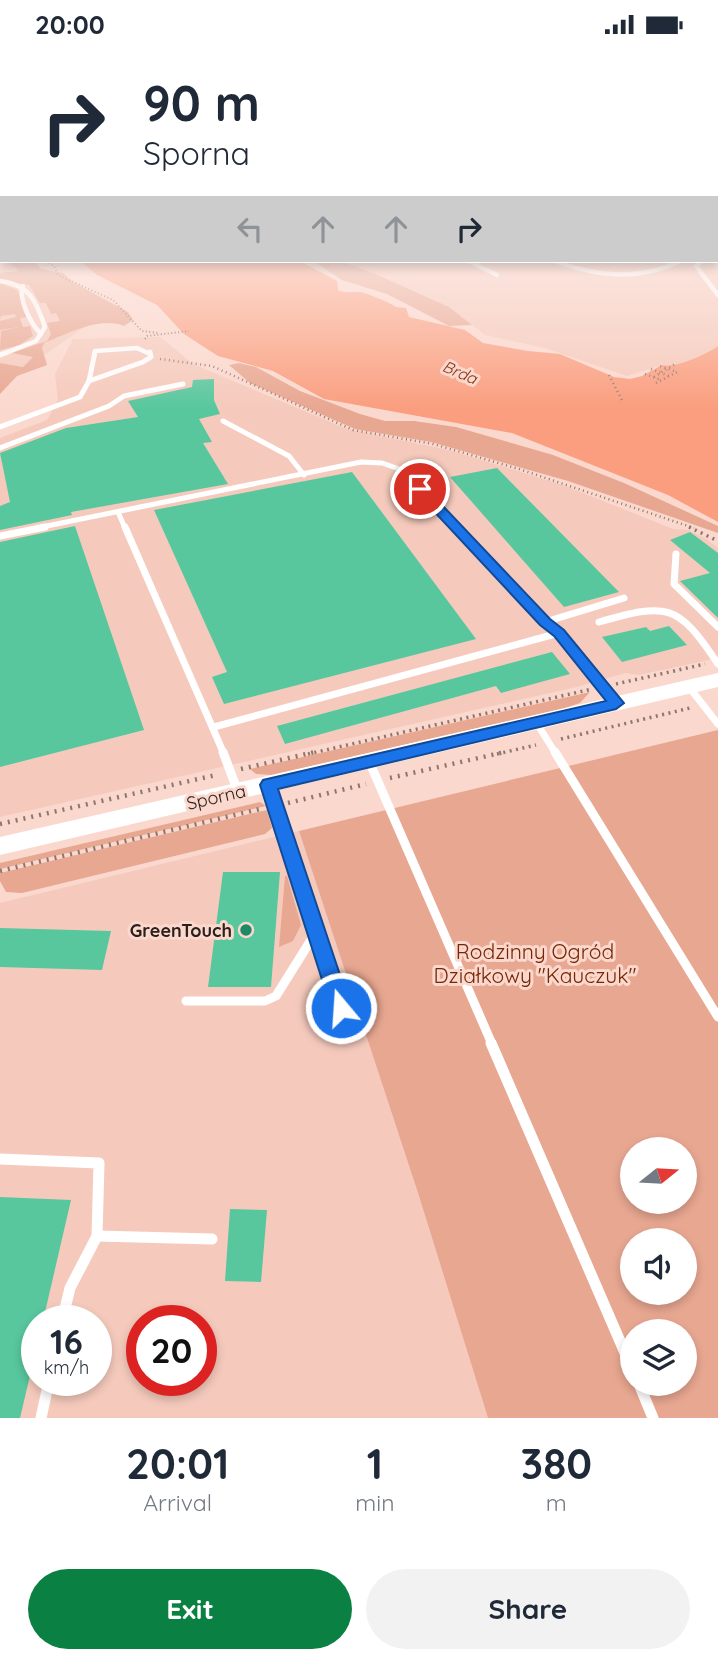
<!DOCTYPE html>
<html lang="en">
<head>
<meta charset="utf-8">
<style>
  body { margin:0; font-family:Quicksand,sans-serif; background:#f2f2f3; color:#1f2937; height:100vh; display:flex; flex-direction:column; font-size:26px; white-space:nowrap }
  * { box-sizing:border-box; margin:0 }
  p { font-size:23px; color:#747a83 }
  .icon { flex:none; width:38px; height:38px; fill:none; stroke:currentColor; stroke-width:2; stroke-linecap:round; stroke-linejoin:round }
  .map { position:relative; height:1369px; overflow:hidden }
  .side { display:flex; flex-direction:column; background:#fff; flex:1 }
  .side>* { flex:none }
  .guide { position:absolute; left:0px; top:0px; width:719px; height:214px; box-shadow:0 4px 10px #0003; background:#fff; color:#1f2937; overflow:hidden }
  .needle { width:46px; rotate:72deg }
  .buttons { position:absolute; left:620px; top:1088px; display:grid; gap:14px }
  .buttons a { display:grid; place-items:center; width:77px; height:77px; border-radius:50%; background:#fff; box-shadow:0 4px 10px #0003; font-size:35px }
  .speed { position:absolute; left:21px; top:1256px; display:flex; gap:14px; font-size:35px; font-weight:700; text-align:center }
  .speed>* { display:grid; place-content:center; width:91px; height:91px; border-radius:50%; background:#fff; box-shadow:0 4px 10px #0003; line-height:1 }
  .speed small { font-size:18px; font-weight:400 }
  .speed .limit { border:10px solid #d22; background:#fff; color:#111 }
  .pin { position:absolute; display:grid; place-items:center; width:60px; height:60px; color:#fff; margin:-30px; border:4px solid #fff; border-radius:50%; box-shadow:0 2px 7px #0007 }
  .me { position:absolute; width:77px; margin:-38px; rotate:342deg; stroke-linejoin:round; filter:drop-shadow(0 0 5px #0008) }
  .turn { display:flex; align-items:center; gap:24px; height:147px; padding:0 28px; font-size:32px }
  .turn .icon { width:91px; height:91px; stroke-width:2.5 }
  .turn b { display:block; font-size:49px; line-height:60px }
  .lanes { display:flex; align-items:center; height:66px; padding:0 28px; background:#0003; justify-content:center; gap:35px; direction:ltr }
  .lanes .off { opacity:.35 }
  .eta { display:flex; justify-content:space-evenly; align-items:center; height:119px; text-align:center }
  .eta b { font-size:42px; font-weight:700; line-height:49px }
  .action { display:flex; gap:14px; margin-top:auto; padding:14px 28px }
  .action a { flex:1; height:80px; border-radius:42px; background:#0b8043; color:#fff; font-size:28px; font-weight:700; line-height:80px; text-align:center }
  .action a+a { background:#f2f2f3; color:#1f2937 }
  .status { display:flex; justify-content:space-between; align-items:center; height:49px; padding:0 35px; background:#fff; direction:ltr }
  .status svg { height:19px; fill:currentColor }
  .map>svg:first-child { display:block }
</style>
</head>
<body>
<div class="status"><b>20:00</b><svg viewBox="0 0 49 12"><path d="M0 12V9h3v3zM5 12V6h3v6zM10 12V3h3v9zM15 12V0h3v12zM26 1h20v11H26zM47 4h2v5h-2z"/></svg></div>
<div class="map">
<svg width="718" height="1369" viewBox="0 0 718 1369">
  <rect width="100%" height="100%" fill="#fbd8cd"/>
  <g fill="#f5cabc" fill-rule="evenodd">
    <polygon points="718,168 718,297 709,304 672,319 662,316 627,327 545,299 485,286 449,258 340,212 718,212"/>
    <polygon points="0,205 2,212 8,212 85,278 44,306 34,308 23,318 0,314"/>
    <polygon points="160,288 193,315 347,380 449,401 563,436 673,480 688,481 705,489 718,499 718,609 639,626 625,624 577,638 0,768 0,389 47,371 58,351 55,325 73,290"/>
    <path d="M299,782L419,1147L488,1369H0V854ZM37,1272H96V1332H37ZM142,1272H201V1332H142Z"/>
  </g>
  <g fill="#e8a791" fill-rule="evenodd">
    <path d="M8,212H35L41,220L63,224L73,233L128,263L133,271L124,277C100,267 67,285 44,294L42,299L47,316L17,327L0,345V314L23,318L33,308L12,304L47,292L51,285L47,274L60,272L56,264L51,265L46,254H40L29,236L0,231V224L19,222Z"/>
    <polygon points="313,212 340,212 373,224 449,258 472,276 449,277 387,245 342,231"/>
    <polygon points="0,234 17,241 28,268 20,269 23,278 30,277 33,287 19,296 0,301 1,282 19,278 0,281 0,272 16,268 15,265 1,267 0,270"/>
    <polygon points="239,314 256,318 300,342 360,365 385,372 414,372 456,378 553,406 624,434 718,477 718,484 568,432 431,393 355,380 250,334 229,316"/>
    <polygon points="590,643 580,654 562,660 272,726 256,725 250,720"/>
    <path d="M718,681V1369H488L419,1147L299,782ZM632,1101H684V1153H632ZM632,1192H684V1244H632ZM632,1283H684V1335H632Z"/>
    <polygon points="260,753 266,757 0,820 0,814"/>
    <polygon points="267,761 272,779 265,785 22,844 6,843 0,832 0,824"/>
    <polygon points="285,827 287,827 301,876 293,892 279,898"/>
  </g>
  <path fill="#fa9e7f" d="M80,212H300L337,232L338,241C345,245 352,242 360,243C367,244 391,254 396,258L406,259L409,268L465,281L483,294L528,302L560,305L614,328L630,330L642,327L662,316C675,320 707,305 718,297V473L668,446L512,384L324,350L273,322L218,307L184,285L157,256L97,226Z"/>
  <g fill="#58c79e">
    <polygon points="214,330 214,351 220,365 199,370 212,393 203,394 228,435 71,463 72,466 0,481 0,457 10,453 0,404 66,379 138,368 128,352 192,338 193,331"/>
    <polygon points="497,419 619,543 564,558 450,428"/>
    <polygon points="352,423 476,590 224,655 212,628 227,623 154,461"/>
    <polygon points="75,477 144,681 0,718 0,493"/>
    <polygon points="690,483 718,504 718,569 680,532 710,524 670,491"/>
    <polygon points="669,577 687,596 622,613 602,588 646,578 650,582"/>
    <polygon points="552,603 570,625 501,644 496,637 285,695 277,677"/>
    <polygon points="223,823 280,823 271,938 208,938"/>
    <polygon points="0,879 111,882 102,921 0,918"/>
    <polygon points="0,1148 71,1151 43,1272 37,1272 37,1297 20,1369 0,1369"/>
    <polygon points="230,1160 267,1161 261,1233 225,1232"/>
  </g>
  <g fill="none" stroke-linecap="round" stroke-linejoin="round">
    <g stroke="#8d766e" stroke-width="2" stroke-dasharray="1 2.5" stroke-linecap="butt">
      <polyline points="0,175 0,184"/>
      <polyline points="46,212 54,217 58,226 113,251 142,282 159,284"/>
      <polyline points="145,290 147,287 189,282"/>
    </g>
    <g stroke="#8d766e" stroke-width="2.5" stroke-dasharray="1 3.5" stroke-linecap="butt">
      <polyline points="160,310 212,317 353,381 433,395 519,420 694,479"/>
      <polyline points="651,320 669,327"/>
      <polyline points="645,325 661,331"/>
      <polyline points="609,326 622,351"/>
      <polyline points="654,328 675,315"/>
      <polyline points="656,334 677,323 660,317"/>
    </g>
    <g stroke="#8d766e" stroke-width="3.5" stroke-dasharray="2 4.5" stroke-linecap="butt">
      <polyline points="689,478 718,492"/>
      <polyline points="616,635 705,615"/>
      <polyline points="561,690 690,659"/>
      <polyline points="308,705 592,640"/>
      <polyline points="497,705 536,696"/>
    </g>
    <g stroke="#8d766e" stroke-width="4.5" stroke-dasharray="2 6" stroke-linecap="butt">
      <polyline points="241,720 315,703"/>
      <polyline points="390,729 505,703"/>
      <polyline points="288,754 366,735"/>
      <polyline points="0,775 216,726"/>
      <polyline points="0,822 264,759"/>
    </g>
    <g stroke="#fff" stroke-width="4.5">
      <polyline points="469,212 497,226"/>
      <path d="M555,212C599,228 638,232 681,212"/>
      <polyline points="702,212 696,217 718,246"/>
      <path d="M0,232C30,236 36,252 45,278L36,292L3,305"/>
      <path d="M23,237C18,251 31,275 41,285"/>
      <polyline points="94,305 95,302 137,299 150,305"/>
    </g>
    <g stroke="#fff" stroke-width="5">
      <polyline points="0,306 8,303"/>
      <polyline points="89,332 95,303"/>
      <polyline points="89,332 143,313 151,308 150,303"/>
      <polyline points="223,372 289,407 304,426"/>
      <polyline points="0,378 80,348 89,332"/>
      <polyline points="0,399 109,357 124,347 183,335"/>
      <polyline points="118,463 125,479"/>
      <polyline points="37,479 361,413 382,414 402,421 457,479"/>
    </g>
    <g stroke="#fff" stroke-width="7">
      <polyline points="125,478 224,705"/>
      <polyline points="455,478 572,599 616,654"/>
      <polyline points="0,487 45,478"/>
      <polyline points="676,505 674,535 718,578"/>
      <polyline points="545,573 624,549"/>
      <path d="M599,573C667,554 677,553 718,615"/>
      <polyline points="689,638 718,675"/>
      <polyline points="536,673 556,705"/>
      <polyline points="214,678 559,584"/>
    </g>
    <g stroke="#fff" stroke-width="9">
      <polyline points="223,703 238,743"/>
      <polyline points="555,703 718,968"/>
      <polyline points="369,712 492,995"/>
      <polyline points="269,736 341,959"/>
      <polyline points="186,952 265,952 276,947 316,883"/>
    </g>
    <g stroke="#fff" stroke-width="11">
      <polyline points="491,994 632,1320"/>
      <polyline points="0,1110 99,1114 97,1187 70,1239 62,1272"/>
      <polyline points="97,1187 212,1190"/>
      <polyline points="639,1335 653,1369"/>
      <polyline points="41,1369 49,1332"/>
    </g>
    <polygon fill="#fff" fill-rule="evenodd" points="718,624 718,638 0,806 0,788"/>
  </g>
  <linearGradient id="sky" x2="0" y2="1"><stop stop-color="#afabbe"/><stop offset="0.47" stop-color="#fdede8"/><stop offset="1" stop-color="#fdede8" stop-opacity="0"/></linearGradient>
  <rect width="718" height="360" fill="url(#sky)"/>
  <polygon fill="#1a73e8" stroke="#114b97" stroke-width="2" points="420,436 424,437 550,570 564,581 624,654 616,660 278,740 351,959 348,966 341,969 334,966 331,959 260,736 263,731 606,652 554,587 540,576 415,442 414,440"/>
  <circle fill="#1d8966" stroke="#fbd8cd" stroke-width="2.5" cx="246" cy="881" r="7"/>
  <g text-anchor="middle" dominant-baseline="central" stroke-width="6" stroke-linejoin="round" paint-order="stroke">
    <g font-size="16" font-style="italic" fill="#853415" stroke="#fbd8cd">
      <text transform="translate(460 323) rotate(23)">Brda</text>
    </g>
    <g font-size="18" fill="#2c201b" stroke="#fbd8cd">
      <text transform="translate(216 748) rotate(-13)">Sporna</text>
    </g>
    <g font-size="18" font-weight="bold" fill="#2c201b" stroke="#fbd8cd" text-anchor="end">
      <text x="232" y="881">GreenTouch</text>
    </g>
    <g font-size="21" fill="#762603" stroke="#fbd8cd">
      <text x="535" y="902">Rodzinny Ogród<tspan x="535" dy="24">Działkowy "Kauczuk"</tspan></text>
    </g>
  </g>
</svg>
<div class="buttons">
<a><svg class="needle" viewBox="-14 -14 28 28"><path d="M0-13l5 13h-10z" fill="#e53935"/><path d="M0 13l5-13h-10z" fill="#747a83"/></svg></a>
<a><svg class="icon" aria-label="sound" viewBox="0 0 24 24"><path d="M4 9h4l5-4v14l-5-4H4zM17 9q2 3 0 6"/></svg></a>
<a><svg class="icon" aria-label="layers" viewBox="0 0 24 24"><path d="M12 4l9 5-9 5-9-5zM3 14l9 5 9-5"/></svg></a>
</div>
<div class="speed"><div>16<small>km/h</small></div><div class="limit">20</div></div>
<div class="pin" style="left:420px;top:440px;background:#d93025"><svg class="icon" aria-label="arrive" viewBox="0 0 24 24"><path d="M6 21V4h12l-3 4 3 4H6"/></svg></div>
<svg class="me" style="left:341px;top:959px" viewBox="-20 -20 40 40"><circle r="17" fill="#1a73e8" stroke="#fff" stroke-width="3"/><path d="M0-11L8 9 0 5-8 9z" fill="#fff"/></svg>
<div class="guide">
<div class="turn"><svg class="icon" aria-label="right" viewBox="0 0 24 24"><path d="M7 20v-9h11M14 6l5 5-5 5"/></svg><div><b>90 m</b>Sporna</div></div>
<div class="lanes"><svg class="icon off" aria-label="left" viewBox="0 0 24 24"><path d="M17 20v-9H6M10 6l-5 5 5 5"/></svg><svg class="icon off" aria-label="ahead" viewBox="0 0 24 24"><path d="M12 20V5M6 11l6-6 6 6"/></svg><svg class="icon off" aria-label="ahead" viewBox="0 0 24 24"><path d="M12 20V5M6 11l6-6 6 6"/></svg><svg class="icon" aria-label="right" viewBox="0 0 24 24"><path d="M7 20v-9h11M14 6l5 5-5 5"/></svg></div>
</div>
</div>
<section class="side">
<div class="eta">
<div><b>20:01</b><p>Arrival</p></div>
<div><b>1</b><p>min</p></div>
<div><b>380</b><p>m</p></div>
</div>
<div class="action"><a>Exit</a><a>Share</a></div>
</section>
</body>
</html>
